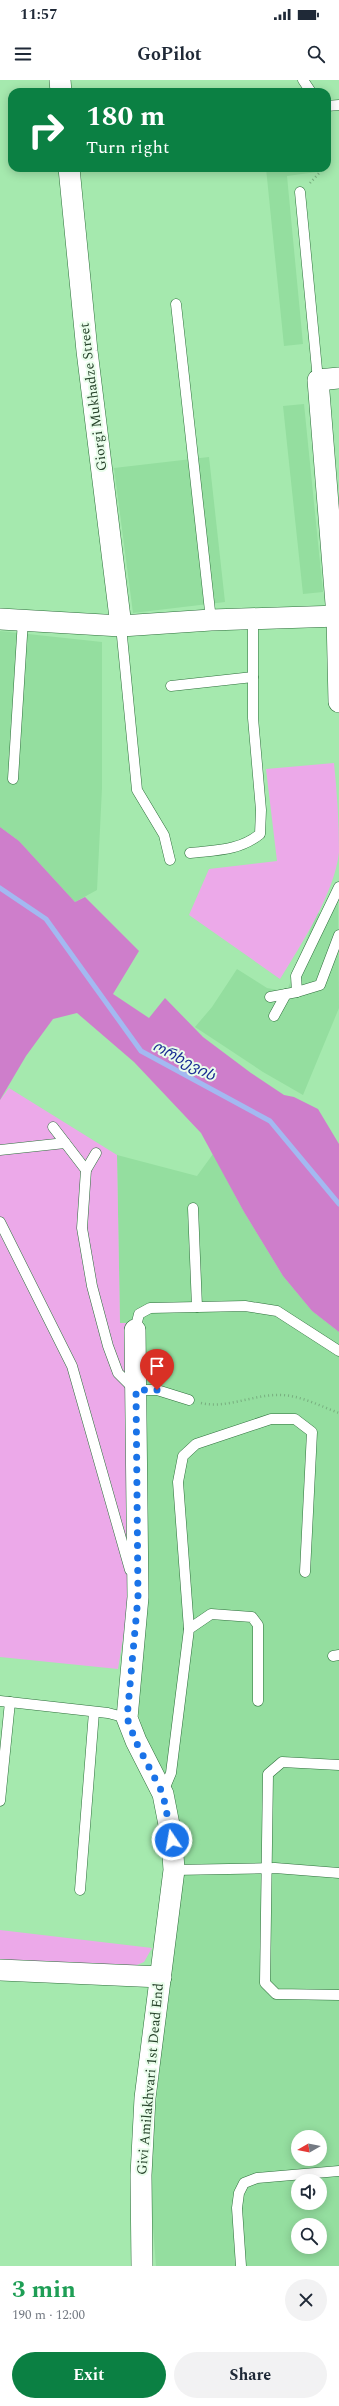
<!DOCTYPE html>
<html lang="en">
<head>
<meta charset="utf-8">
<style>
  body { margin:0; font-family:Spectral,"Noto Sans Georgian",serif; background:#f2f2f3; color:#1f2937; height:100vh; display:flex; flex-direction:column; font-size:15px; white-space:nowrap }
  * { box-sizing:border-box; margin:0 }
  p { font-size:13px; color:#747a83 }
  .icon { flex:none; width:22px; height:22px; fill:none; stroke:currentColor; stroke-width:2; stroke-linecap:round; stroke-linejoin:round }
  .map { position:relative; height:2186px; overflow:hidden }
  .sheet { display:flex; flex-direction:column; background:#fff; flex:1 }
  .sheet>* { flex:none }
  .guide { position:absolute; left:8px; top:8px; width:323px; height:84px; border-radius:12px; box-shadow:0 2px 10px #0003; background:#0b8043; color:#fff; overflow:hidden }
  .needle { width:26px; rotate:261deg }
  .tools { position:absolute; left:291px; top:2050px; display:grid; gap:8px }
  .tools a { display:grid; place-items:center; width:36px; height:36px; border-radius:50%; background:#fff; box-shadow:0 2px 10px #0003; font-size:20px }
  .pin { position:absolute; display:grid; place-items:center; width:34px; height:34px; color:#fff; margin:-41px -17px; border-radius:50% 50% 50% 0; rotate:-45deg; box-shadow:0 0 4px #0007 }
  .pin .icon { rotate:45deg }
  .me { position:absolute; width:44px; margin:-22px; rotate:348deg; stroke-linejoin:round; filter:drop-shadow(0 0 3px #0008) }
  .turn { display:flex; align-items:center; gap:14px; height:84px; padding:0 12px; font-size:18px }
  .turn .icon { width:52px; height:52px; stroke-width:2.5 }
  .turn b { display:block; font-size:28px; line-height:34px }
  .round { display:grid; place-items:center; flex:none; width:42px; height:42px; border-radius:21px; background:#f2f2f3 }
  .overview { display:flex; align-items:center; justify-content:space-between; height:68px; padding:0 12px }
  h1 { font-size:24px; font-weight:700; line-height:30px; color:#1e9e55 }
  .cta { display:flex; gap:8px; margin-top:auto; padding:8px 12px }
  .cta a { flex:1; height:46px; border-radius:24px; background:#0b8043; color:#fff; font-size:16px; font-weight:700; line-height:46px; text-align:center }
  .cta a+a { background:#f2f2f3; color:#1f2937 }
  .status { display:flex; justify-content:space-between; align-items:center; height:28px; padding:0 20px; background:#fff; direction:ltr }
  .status svg { height:11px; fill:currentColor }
  header { display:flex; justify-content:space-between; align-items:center; height:52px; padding:0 12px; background:#fff; font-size:18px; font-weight:700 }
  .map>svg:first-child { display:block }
</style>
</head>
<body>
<div class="status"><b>11:57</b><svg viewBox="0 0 49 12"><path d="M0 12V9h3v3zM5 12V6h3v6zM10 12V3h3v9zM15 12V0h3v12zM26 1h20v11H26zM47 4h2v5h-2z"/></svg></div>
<header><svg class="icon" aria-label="menu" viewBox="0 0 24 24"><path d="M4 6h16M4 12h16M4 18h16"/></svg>GoPilot<svg class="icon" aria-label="search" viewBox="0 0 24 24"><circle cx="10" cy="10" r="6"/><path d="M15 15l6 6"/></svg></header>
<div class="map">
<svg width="339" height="2186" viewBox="0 0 339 2186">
  <rect width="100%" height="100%" fill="#a5e9ae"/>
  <g fill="#94de9f" fill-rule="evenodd">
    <polygon points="266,88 317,88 317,92 287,96 303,264 284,266"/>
    <polygon points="304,324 323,512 303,514 283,326"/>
    <polygon points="209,377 225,522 133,533 114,388"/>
    <polygon points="0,551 102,562 102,708 97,810 75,822 19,761 0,747"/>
    <polygon points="338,818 339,928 303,1015 263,992 195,947 212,927 237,889 267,908 283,911 288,908 317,832 324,836"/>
    <path d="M213,1074L244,1132L283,1196L312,1231L339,1252V2186H156L149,2094L182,1766L174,1713L144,1653L137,1629L144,1242L120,1243L117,1075L197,1096ZM298,2057H320V2079H298ZM298,2101H320V2123H298ZM298,2145H320V2167H298Z"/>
  </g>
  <g fill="#eca9e9">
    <path d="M334,683C337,712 339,742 339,772C335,812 301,865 280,899L189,835L209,789L277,781L266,689Z"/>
    <polygon points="9,1008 117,1075 120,1243 127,1243 130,1517 118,1589 0,1577 0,1020"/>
    <polygon points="0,1850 152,1868 144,1882 130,1888 0,1884"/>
  </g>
  <polygon fill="#ce7ecb" points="0,747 19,761 75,822 85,817 139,871 113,914 149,938 165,918 203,957 251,993 284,1015 294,1017 318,1029 339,1064 339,1252 312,1231 283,1196 244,1132 201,1053 134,982 77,933 53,939 26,976 0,1020"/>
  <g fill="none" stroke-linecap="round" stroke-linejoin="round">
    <polyline stroke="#a3b9f1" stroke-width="5" points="0,808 46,839 141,971 270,1041 339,1124"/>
    <defs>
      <g id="service">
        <polyline points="303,0 311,12"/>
        <polyline points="327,26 339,25"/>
        <polyline points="300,112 318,300"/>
        <polyline points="176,224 211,540"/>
        <polyline points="121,546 137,710 164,755 170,780"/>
        <polyline points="171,606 253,597"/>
        <polyline points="13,699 23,540"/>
        <path d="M190,773C216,770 239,771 260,754L261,730L253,638V540"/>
        <polyline points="339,807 296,896 297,912 320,905 339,855"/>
        <polyline points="270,917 297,912"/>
        <polyline points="274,936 286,914"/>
        <polyline points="53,1047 86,1090"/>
        <polyline points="0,1070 65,1063"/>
        <polyline points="96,1073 86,1090 82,1148 92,1206 108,1266 118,1293 135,1310 157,1310 189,1320"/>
        <polyline points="193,1128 197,1227"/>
        <polyline points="0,1142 72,1286 130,1490"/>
        <polyline points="135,1250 139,1234 150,1228 245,1226 277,1231 339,1271"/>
        <polyline points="189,1549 178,1402 183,1376 196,1364 271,1339 295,1339 312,1352 305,1492"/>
        <polyline points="333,1576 339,1575"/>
        <polyline points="0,1621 108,1633 127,1638"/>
        <polyline points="339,1685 282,1682 268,1694 265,1903 276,1914 339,1915"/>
        <polyline points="163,1712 171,1693 189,1549 211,1534 252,1537 258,1545 258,1621"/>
        <polyline points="0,1721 10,1622"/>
        <polyline points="174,1790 275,1788 339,1793"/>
        <polyline points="80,1810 94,1632"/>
        <polyline points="241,2186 237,2128 239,2113 244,2103 257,2098 339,2091"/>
      </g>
      <g id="minor">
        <polyline points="60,0 61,12"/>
        <polyline points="69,88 87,271 121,546"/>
        <polyline points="339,298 318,300 337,536 339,622"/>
        <polyline points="0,539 121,546 211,540 339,536"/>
        <polyline points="135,1250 138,1517 127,1638 136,1661 163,1714 172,1760 174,1790 145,2018 141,2095 142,2186"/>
        <polyline points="0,1890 161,1897"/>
      </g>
    </defs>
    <use href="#service" stroke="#2d6f3b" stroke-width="11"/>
    <use href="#minor" stroke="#2d6f3b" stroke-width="22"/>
    <g stroke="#78ae7f" stroke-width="2.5" stroke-dasharray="1 3" stroke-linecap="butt">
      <polyline points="310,103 321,91 321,88"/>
      <path d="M201,1323C225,1329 253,1315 277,1315C298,1314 320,1326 339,1333"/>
    </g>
    <use href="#service" stroke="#fff" stroke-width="10"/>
    <use href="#minor" stroke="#fff" stroke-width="21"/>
  </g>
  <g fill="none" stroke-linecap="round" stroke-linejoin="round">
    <polyline stroke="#1a73e8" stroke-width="7" stroke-dasharray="0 12.6" points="157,1310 136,1310 138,1517 127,1638 136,1662 163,1714 172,1760"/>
  </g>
  <g text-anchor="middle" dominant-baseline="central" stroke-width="4" stroke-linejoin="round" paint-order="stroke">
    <g font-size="14" fill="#27432b" stroke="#e9fdeb">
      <text transform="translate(93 317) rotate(-97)">Giorgi Mukhadze Street</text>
      <text transform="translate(150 1999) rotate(-85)">Givi Amilakhvari 1st Dead End</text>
    </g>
    <g font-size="15" font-style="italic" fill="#192a92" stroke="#e9fdeb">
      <text transform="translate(184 981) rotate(28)">ორხევის</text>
    </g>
  </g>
</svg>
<div class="tools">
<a><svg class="needle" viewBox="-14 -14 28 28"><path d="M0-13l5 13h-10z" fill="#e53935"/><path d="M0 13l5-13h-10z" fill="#747a83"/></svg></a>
<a><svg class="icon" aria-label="sound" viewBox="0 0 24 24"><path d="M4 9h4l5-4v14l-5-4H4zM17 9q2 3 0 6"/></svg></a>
<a><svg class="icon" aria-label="search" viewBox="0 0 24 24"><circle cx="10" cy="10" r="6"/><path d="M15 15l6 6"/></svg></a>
</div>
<div class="pin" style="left:157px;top:1310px;background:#d93025"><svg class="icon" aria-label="arrive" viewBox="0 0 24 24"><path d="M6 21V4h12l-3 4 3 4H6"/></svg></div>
<svg class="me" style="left:172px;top:1760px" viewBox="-20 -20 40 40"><circle r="17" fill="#1a73e8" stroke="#fff" stroke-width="3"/><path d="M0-11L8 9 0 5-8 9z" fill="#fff"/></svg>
<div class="guide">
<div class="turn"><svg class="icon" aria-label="right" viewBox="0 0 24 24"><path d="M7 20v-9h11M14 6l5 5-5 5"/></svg><div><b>180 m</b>Turn right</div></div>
</div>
</div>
<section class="sheet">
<div class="overview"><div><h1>3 min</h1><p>190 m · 12:00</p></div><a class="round"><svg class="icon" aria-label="close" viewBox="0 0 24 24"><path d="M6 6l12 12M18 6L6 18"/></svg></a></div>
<div class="cta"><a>Exit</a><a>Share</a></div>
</section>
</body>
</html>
